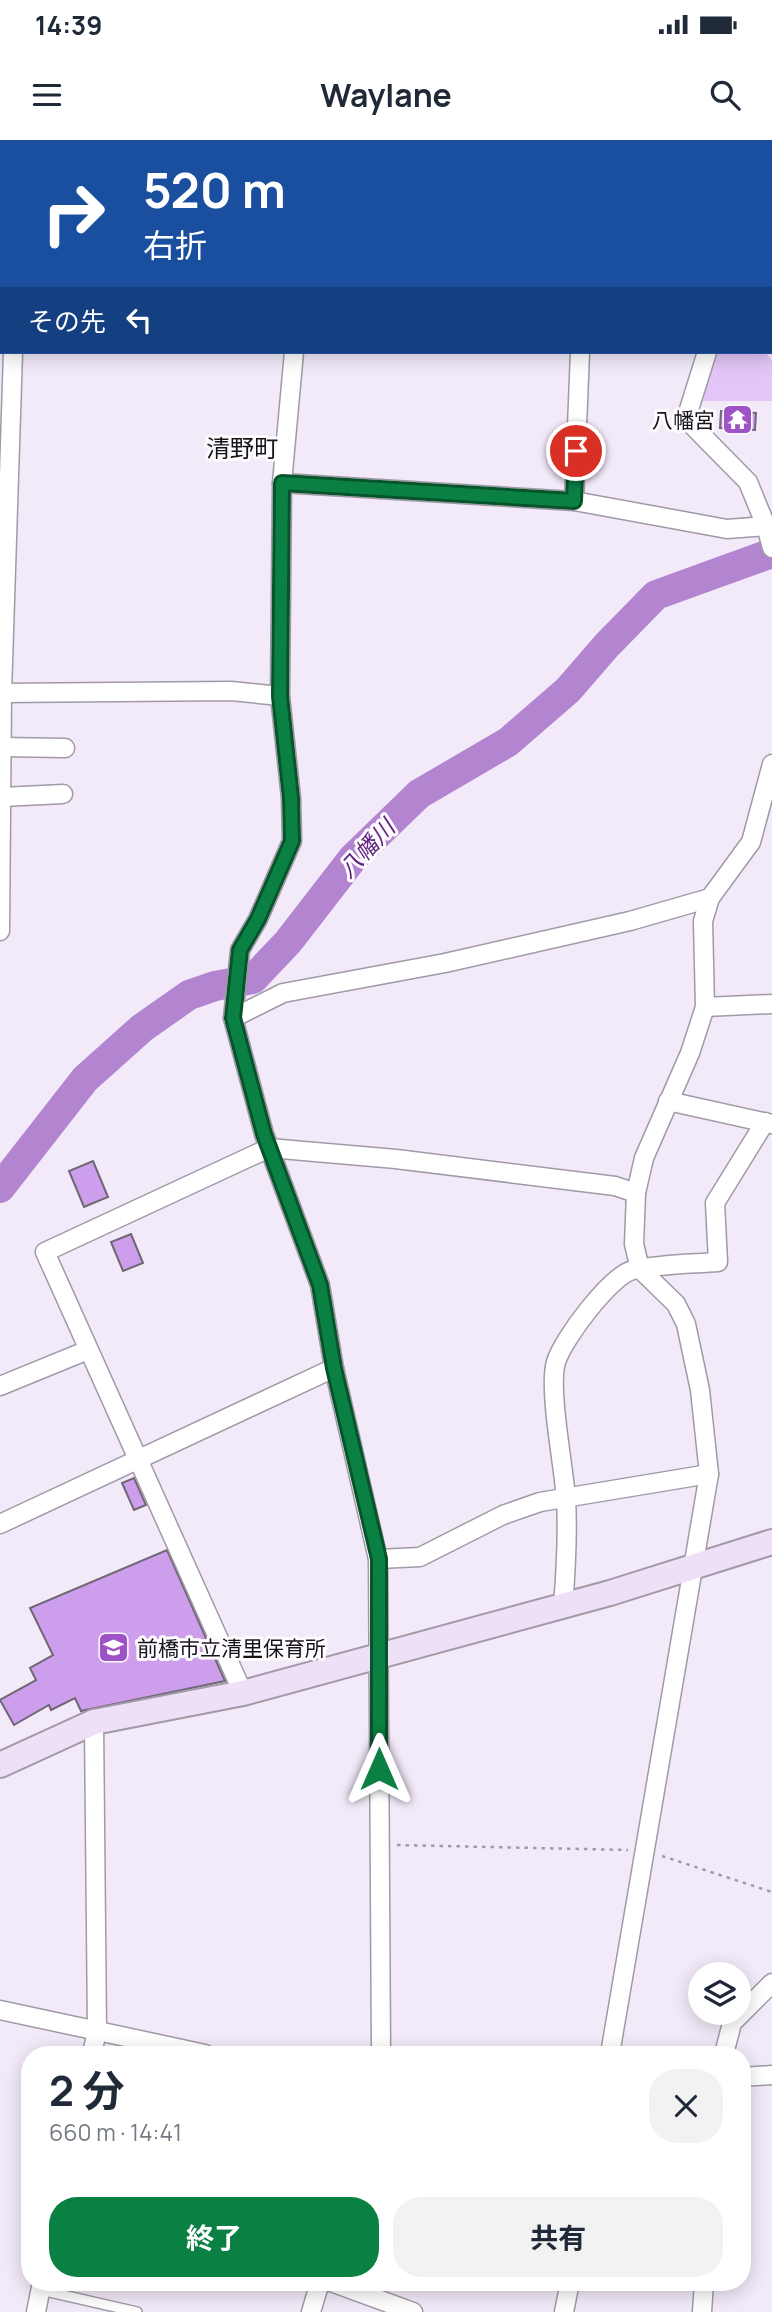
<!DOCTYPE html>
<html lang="ja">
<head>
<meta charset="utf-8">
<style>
  body { margin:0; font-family:Manrope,"Noto Sans JP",sans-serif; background:#f2f2f3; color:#1f2937; height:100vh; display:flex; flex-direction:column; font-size:26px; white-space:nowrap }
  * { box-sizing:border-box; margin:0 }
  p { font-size:23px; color:#747a83 }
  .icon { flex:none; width:38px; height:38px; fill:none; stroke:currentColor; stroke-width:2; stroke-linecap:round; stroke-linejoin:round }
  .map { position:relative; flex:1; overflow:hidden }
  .drawer { position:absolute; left:21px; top:1906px; width:730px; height:245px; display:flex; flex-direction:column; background:#fff; border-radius:28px; box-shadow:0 4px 18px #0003 }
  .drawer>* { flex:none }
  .guide { position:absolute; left:0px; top:0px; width:774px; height:214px; box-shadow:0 4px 18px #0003; background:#1a4fa0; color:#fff; overflow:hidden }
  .buttons { position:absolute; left:688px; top:1822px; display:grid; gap:14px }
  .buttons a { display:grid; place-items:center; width:63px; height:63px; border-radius:50%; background:#fff; box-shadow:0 4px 18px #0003; font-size:35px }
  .pin { position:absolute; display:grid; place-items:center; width:60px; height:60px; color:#fff; margin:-30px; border:4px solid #fff; border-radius:50%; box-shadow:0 2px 7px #0007 }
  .me { position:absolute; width:77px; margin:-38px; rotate:0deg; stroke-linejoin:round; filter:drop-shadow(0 0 5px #0008) }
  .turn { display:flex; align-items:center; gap:24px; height:147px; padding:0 28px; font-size:32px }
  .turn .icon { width:91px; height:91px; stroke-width:2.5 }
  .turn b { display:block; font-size:49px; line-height:60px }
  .then { display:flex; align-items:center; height:66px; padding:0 28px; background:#0003; gap:14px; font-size:26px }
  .round { display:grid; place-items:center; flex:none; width:74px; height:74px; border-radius:28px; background:#f2f2f3 }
  .headline { display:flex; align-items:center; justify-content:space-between; height:119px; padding:0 28px }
  h1 { font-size:42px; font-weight:700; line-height:52px }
  .primary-button { display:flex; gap:14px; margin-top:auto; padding:14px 28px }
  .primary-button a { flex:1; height:80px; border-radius:28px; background:#0b8043; color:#fff; font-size:28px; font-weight:700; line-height:80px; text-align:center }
  .primary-button a+a { background:#f2f2f3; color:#1f2937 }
  .status { display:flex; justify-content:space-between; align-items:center; height:49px; padding:0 35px; background:#fff; direction:ltr }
  .status svg { height:19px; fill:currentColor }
  header { display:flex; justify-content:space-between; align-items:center; height:91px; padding:0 28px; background:#fff; font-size:32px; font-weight:700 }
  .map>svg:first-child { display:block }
</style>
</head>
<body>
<div class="status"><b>14:39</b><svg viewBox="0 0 49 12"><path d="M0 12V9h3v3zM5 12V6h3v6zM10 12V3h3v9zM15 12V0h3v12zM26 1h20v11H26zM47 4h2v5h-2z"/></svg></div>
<header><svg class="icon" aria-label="menu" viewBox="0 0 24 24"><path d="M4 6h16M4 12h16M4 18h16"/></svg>Waylane<svg class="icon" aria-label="search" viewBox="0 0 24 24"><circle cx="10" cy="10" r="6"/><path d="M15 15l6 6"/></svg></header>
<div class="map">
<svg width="772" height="2172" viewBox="0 0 772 2172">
  <rect width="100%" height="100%" fill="#f3eaf9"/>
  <polygon fill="#e3c6f7" points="716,212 765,212 772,220 772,261 703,261"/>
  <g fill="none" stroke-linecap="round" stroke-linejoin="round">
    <g stroke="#b385d0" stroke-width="30">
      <polyline points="772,133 772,132"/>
      <polyline points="772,179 772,180"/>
      <polyline points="0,1048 85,939 142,888 189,855 215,846 253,839 288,802 353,718 419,654 508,602 568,550 607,505 656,455 772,413"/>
    </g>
  </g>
  <g fill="#cd9eeb" stroke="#6f6774" stroke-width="2">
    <polygon points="721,271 756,273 755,290 720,288"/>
    <polygon points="93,1021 108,1057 84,1067 69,1031"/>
    <polygon points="131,1094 143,1123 123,1131 111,1102"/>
    <polygon points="134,1338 146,1365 134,1370 122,1343"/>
    <polygon points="167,1410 225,1541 81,1571 75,1558 51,1570 49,1565 14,1585 0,1560 36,1540 30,1528 53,1515 30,1468"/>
  </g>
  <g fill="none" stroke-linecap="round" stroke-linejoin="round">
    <defs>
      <g id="lane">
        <polyline points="179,0 187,2"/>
        <polyline points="41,2150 137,2172"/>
      </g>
      <g id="street">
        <polyline points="286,0 287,2"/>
        <polyline points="16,2 16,0"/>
        <polyline points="0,175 2,175"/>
        <polyline points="294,212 282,343 280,556 291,658 292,701 258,779 240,810 233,878 264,994 320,1145 334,1228 378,1419 381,1914"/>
        <polyline points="707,212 686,279 748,342 766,386"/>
        <polyline points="282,343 574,361 727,389 766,386 772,408"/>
        <polyline points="574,361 580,212"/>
        <polyline points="2,553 231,551 280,556"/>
        <polyline points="2,607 65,608"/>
        <polyline points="2,657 63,654"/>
        <polyline points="0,791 2,553 13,212"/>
        <polyline points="705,867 772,864"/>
        <polyline points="233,878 283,853 445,823 630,781 710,758"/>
        <polyline points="668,961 772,984"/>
        <polyline points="0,1246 88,1210"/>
        <polyline points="0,1384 334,1228"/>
        <polyline points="378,1419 420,1417 503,1375 540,1362 709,1334"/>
        <path d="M563,1466C566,1430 568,1395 566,1359C564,1327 548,1249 556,1222C563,1199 611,1135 633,1130C660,1124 691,1124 718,1122L715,1063L765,982"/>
        <polyline points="243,1553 45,1112 269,1008 396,1019 615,1046 636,1053"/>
        <polyline points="0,1870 205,1914"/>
        <polyline points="92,1914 97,1891 94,1582"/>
        <polyline points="610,1914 709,1334 700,1250 686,1184 676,1164 640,1129 634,1104 636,1053 644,1018 690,913 705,867 703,781 710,758 751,702 772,624"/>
        <polyline points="724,1914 732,1883 772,1843"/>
        <polyline points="742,1937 772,1935"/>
        <polyline points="331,2142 413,2172"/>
        <polyline points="36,2172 42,2142"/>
        <polyline points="311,2172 320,2142"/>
        <polyline points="564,2172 570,2142"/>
        <polyline points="702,2172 704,2142"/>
      </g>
      <polyline id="secondary" points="0,1625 94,1582 243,1553 610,1453 772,1402"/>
    </defs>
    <use href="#lane" stroke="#a199a7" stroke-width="12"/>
    <use href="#street" stroke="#a199a7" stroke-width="21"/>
    <use href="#secondary" stroke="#a199a7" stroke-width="28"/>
    <g stroke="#a19aa5" stroke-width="2.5" stroke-dasharray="3.5 5" stroke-linecap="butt">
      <polyline points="772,16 772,15"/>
      <polyline points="397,1705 628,1710"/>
      <polyline points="662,1716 772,1752"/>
    </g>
    <use href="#lane" stroke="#fff" stroke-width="9"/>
    <use href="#street" stroke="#fff" stroke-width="18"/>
    <use href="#secondary" stroke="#eee0f7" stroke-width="24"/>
  </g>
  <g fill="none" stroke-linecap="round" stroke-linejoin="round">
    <defs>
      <polyline id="route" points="379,1629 379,1419 334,1228 320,1145 264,994 233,878 240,810 258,779 292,701 291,658 280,556 282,343 574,361 576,311"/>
    </defs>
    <use href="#route" stroke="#07532c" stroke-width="18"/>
    <use href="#route" stroke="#0b8043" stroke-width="12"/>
  </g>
  <defs>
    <symbol id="temple-square" viewBox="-11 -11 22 22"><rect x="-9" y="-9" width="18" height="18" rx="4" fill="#9d53c5" stroke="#fdfbfe"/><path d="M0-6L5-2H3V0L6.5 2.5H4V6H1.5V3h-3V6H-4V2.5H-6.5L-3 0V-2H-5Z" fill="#fff"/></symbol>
    <symbol id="school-square" viewBox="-11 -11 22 22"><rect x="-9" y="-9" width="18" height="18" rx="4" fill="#9d53c5" stroke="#fdfbfe"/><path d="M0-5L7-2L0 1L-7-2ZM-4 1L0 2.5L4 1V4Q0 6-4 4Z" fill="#fff"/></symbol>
  </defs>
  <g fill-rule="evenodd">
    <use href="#temple-square" x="720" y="262" width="35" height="35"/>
    <use href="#school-square" x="96" y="1490" width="35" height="35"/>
  </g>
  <g text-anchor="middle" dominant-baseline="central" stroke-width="6" stroke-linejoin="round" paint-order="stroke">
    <g font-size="21" fill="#161318" stroke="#fdfbfe" text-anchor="end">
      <text x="715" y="280">八幡宮</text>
      <text x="137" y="1508" text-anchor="start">前橋市立清里保育所</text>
    </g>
    <g font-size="23" font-style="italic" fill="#5f247d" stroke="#fdfbfe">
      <text transform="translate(366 708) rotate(-47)">八幡川</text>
    </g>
    <g font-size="24" fill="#161318" stroke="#fdfbfe">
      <text x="242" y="307">清野町</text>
    </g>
  </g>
</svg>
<div class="buttons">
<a><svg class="icon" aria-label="layers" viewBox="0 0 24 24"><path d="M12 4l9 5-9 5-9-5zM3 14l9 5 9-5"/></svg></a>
</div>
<div class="pin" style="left:576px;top:311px;background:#d93025"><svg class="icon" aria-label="arrive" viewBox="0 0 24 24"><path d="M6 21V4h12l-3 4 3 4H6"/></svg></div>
<svg class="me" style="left:379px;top:1629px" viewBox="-20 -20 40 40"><path d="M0-17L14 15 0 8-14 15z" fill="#0b8043" stroke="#fff" stroke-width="4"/></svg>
<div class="guide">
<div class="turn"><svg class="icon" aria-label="right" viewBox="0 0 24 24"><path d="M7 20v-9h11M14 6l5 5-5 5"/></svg><div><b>520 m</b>右折</div></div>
<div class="then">その先<svg class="icon" aria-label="left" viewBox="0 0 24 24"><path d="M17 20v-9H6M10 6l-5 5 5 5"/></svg></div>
</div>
<section class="drawer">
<div class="headline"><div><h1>2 分</h1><p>660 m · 14:41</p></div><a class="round"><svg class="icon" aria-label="close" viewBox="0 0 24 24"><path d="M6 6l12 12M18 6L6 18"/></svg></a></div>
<div class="primary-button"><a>終了</a><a>共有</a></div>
</section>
</div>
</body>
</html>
